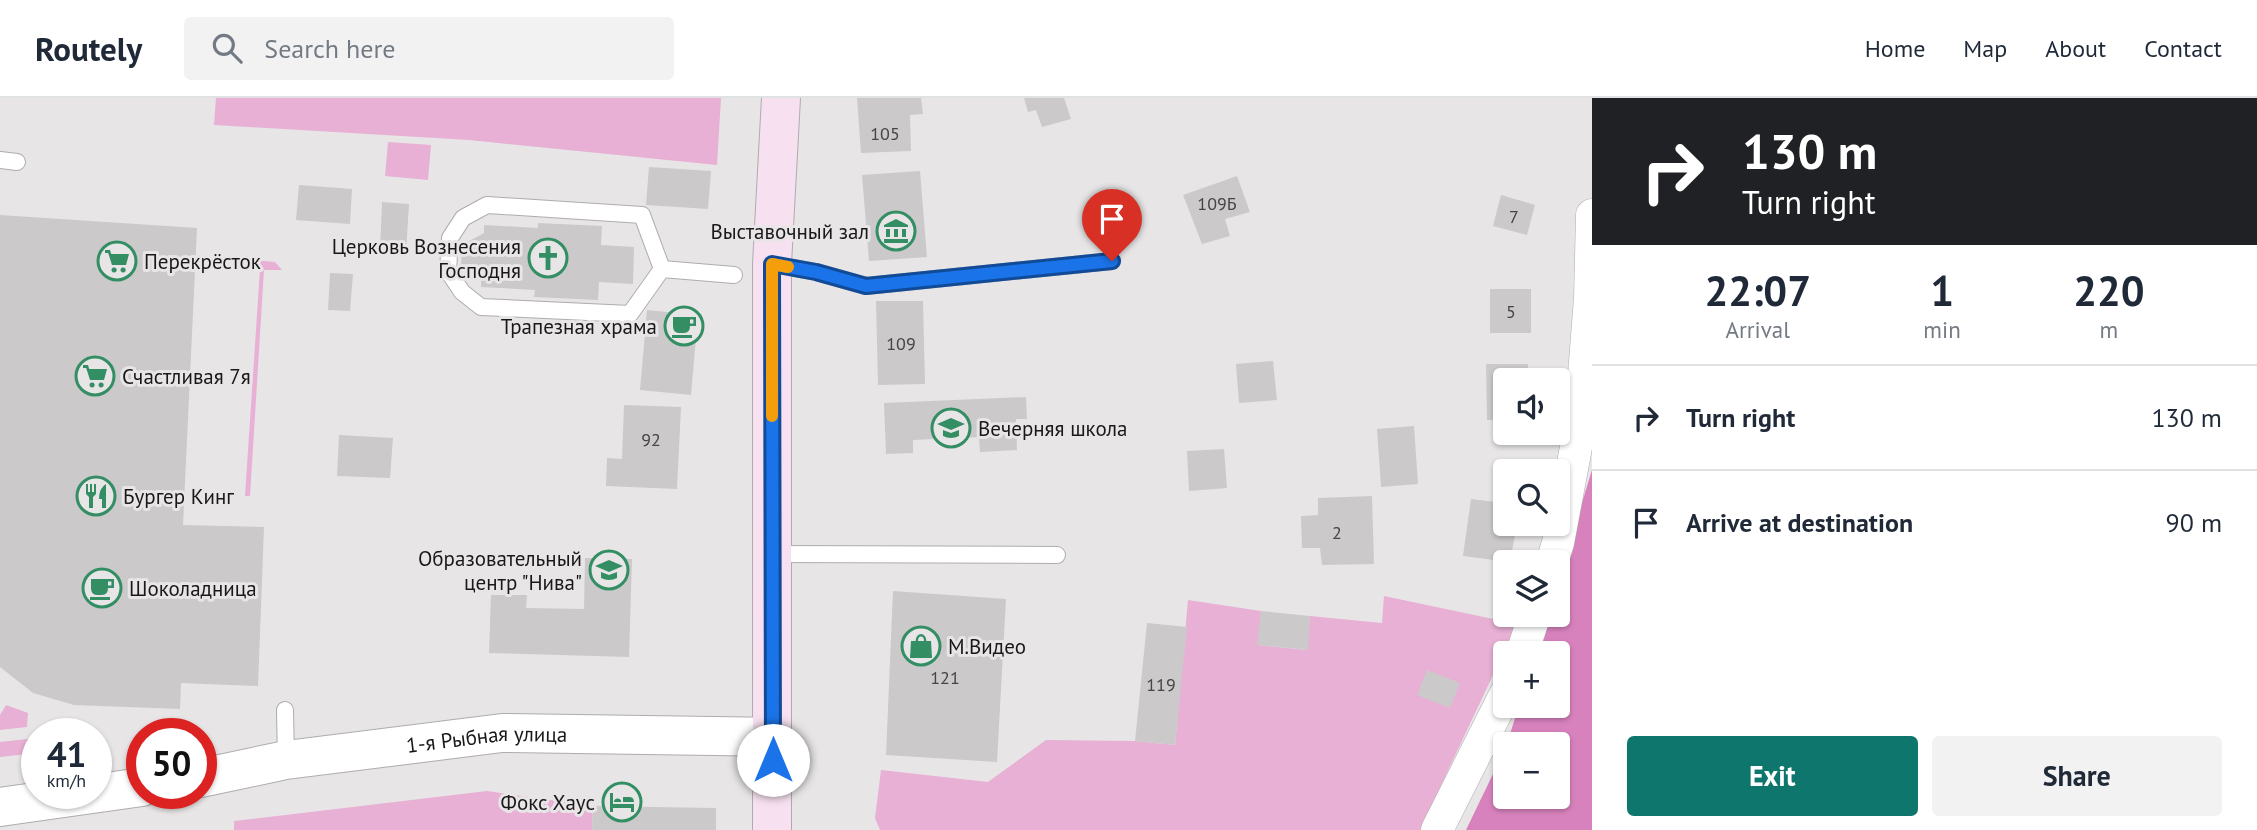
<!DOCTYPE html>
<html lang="en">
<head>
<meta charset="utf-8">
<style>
  body { margin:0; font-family:"PT Sans",sans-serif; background:#f2f2f3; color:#1f2937; height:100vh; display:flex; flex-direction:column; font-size:26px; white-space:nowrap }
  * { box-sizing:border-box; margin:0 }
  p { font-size:23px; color:#747a83 }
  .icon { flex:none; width:38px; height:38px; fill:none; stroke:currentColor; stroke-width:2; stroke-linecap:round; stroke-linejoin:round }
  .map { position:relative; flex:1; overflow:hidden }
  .details { display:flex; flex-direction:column; background:#fff; width:665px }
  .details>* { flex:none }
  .guide { background:#202124; color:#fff; overflow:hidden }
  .fabs { position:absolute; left:1493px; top:270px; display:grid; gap:14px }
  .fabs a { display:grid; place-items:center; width:77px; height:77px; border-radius:7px; background:#fff; box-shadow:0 2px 5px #0004; font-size:35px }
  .speed { position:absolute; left:21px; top:620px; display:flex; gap:14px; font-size:35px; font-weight:700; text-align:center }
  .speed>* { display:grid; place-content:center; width:91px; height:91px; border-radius:50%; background:#fff; box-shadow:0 2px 5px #0004; line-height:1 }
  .speed small { font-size:18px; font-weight:400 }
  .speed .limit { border:10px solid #d22; background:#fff; color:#111 }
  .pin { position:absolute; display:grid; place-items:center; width:60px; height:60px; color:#fff; margin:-72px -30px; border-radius:50% 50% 50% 0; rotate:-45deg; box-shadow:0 0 7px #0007 }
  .pin .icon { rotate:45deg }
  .me { position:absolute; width:77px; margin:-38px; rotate:0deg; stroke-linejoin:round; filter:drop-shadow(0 0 5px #0008) }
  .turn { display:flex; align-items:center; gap:24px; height:147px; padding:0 35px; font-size:32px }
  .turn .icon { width:91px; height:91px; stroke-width:2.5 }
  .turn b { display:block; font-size:49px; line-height:60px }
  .eta { display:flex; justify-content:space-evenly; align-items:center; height:119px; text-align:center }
  .eta b { font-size:42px; font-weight:700; line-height:49px }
  .action { display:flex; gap:14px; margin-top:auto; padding:14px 35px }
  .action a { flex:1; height:80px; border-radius:7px; background:#0f766e; color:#fff; font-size:28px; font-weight:700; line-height:80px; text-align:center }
  .action a+a { background:#f2f2f3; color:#1f2937 }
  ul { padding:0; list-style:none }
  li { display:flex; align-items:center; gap:21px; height:105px; padding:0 35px; border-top:2px solid #e0e1e3 }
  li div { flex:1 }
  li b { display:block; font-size:26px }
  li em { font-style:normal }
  header { display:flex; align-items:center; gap:42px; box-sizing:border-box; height:98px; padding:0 35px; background:#fff; border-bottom:2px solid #e0e1e3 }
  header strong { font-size:33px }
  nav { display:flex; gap:38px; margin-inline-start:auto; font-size:24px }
  .search { width:490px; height:63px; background:#f2f2f3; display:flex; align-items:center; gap:18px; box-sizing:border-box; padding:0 24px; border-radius:7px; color:#747a83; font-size:26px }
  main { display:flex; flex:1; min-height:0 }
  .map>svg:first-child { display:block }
</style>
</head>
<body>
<header>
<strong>Routely</strong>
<div class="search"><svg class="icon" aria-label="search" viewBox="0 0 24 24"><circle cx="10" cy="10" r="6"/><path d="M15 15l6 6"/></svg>Search here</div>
<nav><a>Home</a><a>Map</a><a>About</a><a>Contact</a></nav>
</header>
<main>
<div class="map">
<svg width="1592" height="732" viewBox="0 0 1592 732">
  <rect width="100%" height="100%" fill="#e8e5e7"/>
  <g fill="#e7b0d4">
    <polygon points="216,0 721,0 717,67 469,42 214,27"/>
    <polygon points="388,44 431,47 428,82 385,78"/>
    <polygon points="251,162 275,164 282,172 264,172 250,398 245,398 260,171 247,169"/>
    <polygon points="1384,498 1517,526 1420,732 880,732 875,720 881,672 988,684 1046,642 1135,643 1175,647 1188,502 1261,513 1258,547 1307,552 1310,518 1382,525"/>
    <polygon points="6,607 28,615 27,629 0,632 0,617"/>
    <polygon points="37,640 37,655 0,659 0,644"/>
    <polygon points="487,693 593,708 592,732 234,732 234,723"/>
  </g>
  <polygon fill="#d882bd" points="1592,372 1592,732 1466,732 1505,651 1505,698 1558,698 1558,646 1507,646 1519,607 1558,607 1558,555 1535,555 1547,516 1558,516 1558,483"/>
  <g fill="#ccc9cb">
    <polygon points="857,0 921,0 923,16 910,17 911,53 861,55"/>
    <polygon points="1024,0 1064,0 1071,21 1042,29 1036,12 1028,14"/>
    <polygon points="649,69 711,73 708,111 646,107"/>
    <polygon points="920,73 927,159 869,163 862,77"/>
    <polygon points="1237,78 1250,114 1225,121 1230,138 1202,146 1183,97"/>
    <polygon points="299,87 352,91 350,126 296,122"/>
    <polygon points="1501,97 1535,107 1527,137 1493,128"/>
    <polygon points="382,104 409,106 406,155 380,153"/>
    <polygon points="0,117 197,130 183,427 264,429 258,588 181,585 180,611 74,607 33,595 0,569"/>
    <polygon points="538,125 602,128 601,147 634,149 633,186 599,184 598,202 534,199 535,192 481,189 481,182 461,170 462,147 484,135 484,127 538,130"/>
    <polygon points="330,175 353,176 350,213 328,212"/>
    <rect x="1490" y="191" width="41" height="44"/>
    <polygon points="876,203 923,203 925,286 878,287"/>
    <polygon points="647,212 698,217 691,297 640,292"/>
    <polygon points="1273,263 1277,302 1239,305 1236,266"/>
    <polygon points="1486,266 1528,266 1528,282 1505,282 1505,322 1487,322"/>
    <polygon points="1026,299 1027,321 1016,321 1017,352 980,354 979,339 913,342 913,355 886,356 884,305"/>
    <polygon points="624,307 681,309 677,391 606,388 607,360 622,361"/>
    <polygon points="1414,328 1418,386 1381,389 1377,331"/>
    <polygon points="339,337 393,340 390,380 337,378"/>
    <polygon points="1224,351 1227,390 1189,393 1187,353"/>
    <polygon points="1372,398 1374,466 1322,467 1320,450 1302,450 1301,418 1318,417 1318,400"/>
    <polygon points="1471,401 1505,405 1505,425 1517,425 1510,464 1463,458"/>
    <polygon points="585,460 632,461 629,559 489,555 491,497 527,497 526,510 584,511"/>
    <polygon points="893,493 1006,501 997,664 886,657"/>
    <polygon points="1261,513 1310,518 1308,552 1257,547"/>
    <polygon points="1147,525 1187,529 1175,647 1135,643"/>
    <polygon points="1427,572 1460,585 1450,610 1417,597"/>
    <polygon points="593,708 716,710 716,732 592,732"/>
  </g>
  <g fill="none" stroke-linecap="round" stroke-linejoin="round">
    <defs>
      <g id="service">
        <polyline points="0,62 17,64"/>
        <polyline points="772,166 816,174 866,188 1112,163"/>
        <polyline points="662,171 630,216 481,209 462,194 448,173 450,140 463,120 487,107 642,117 662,171 734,177"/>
        <polyline points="772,456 1057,457"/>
        <polyline points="285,612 286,662"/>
      </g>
      <g id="minor">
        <polyline points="1552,464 1558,445 1580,328 1590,200 1592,117"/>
        <polyline points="1522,555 1535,516"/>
        <polyline points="1437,732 1505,597"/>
      </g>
      <g id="tertiary">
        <path id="s1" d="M201,680L286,662L502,635L773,639"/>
        <polyline points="0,709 142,689"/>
      </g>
      <polyline id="secondary" points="772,732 772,166 781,0"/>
    </defs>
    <use href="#service" stroke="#afacae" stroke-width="18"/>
    <use href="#minor" stroke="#afacae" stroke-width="33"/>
    <use href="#tertiary" stroke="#afacae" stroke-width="40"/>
    <use href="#secondary" stroke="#afacae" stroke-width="40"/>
    <use href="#service" stroke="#fff" stroke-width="16"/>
    <use href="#minor" stroke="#fff" stroke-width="32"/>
    <use href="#tertiary" stroke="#fff" stroke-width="38"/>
    <use href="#secondary" stroke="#f7e0f0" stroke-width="38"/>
  </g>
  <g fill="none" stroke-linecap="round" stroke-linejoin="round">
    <defs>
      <polyline id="route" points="773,662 772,166 816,174 866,188 1112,163"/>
    </defs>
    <use href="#route" stroke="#114b97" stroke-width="18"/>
    <use href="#route" stroke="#1a73e8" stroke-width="12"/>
    <polyline stroke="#f59e0b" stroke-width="12" points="772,318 772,166 788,169"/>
  </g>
  <defs>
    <symbol id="museum-ring" viewBox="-11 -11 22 22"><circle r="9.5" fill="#e8e5e7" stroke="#338e64" stroke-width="1.5"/><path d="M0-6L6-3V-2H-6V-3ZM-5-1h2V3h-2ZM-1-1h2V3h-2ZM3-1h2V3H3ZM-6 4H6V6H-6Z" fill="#338e64"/></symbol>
    <symbol id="church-ring" viewBox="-11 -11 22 22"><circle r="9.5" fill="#e8e5e7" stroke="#338e64" stroke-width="1.5"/><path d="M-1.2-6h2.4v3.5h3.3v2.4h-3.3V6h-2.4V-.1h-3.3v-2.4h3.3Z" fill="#338e64"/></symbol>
    <symbol id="supermarket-ring" viewBox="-11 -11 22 22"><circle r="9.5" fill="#e8e5e7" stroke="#338e64" stroke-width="1.5"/><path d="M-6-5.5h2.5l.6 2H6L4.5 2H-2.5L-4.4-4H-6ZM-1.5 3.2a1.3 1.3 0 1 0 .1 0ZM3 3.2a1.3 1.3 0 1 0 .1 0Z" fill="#338e64"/></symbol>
    <symbol id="cafe-ring" viewBox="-11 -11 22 22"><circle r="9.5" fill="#e8e5e7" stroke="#338e64" stroke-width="1.5"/><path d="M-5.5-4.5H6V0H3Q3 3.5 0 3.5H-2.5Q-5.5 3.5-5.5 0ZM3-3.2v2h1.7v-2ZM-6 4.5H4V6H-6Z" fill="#338e64"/></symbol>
    <symbol id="school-ring" viewBox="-11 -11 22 22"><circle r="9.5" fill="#e8e5e7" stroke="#338e64" stroke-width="1.5"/><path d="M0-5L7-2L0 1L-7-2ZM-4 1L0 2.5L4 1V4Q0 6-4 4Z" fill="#338e64"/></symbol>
    <symbol id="restaurant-ring" viewBox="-11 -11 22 22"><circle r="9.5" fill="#e8e5e7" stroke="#338e64" stroke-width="1.5"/><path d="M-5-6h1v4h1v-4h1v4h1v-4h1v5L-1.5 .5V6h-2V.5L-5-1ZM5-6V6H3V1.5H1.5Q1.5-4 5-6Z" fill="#338e64"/></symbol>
    <symbol id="shop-ring" viewBox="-11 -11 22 22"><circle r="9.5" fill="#e8e5e7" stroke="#338e64" stroke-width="1.5"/><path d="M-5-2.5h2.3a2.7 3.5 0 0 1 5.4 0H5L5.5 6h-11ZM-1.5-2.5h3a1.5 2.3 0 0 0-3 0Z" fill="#338e64"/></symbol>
    <symbol id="hotel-ring" viewBox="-11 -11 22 22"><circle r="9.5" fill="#e8e5e7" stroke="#338e64" stroke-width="1.5"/><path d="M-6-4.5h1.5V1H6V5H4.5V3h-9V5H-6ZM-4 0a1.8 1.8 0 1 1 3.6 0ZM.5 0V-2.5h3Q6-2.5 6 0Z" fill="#338e64"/></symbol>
  </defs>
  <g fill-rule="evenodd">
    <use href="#museum-ring" x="874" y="111" width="44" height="44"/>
    <use href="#church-ring" x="526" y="138" width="44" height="44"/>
    <use href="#supermarket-ring" x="95" y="141" width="44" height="44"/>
    <use href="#cafe-ring" x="662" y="206" width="44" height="44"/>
    <use href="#supermarket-ring" x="73" y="256" width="44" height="44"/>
    <use href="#school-ring" x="929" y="308" width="44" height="44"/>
    <use href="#restaurant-ring" x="74" y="376" width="44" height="44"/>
    <use href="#school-ring" x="587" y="450" width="44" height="44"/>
    <use href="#cafe-ring" x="80" y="468" width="44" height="44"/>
    <use href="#shop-ring" x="899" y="526" width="44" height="44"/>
    <use href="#hotel-ring" x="600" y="682" width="44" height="44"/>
  </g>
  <g text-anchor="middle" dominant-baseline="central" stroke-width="6" stroke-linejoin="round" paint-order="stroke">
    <g font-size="18" fill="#464445">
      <text x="885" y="35">105</text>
      <text x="1217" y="105">109Б</text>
      <text x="1514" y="118">7</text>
      <text x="1511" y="213">5</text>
      <text x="901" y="245">109</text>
      <text x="651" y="341">92</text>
      <text x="1337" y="434">2</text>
      <text x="945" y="579">121</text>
      <text x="1161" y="586">119</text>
    </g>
    <g font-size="21" fill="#191818" stroke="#e8e5e7" text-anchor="start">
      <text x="869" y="133" text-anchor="end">Выставочный зал</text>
      <text x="521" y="148" text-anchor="end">Церковь Вознесения<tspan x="521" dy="24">Господня</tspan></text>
      <text x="144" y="163">Перекрёсток</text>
      <text x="657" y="228" text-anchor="end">Трапезная храма</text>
      <text x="122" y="278">Счастливая 7я</text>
      <text x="978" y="330">Вечерняя школа</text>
      <text x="123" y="398">Бургер Кинг</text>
      <text x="582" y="460" text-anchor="end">Образовательный<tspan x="582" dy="24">центр "Нива"</tspan></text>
      <text x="129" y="490">Шоколадница</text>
      <text x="948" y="548">М.Видео</text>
      <text x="595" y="704" text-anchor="end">Фокс Хаус</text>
    </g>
    <g font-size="21" fill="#191818" stroke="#e8e5e7">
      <text stroke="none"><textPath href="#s1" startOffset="289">1-я Рыбная улица</textPath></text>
    </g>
  </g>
</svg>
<div class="fabs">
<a><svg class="icon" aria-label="sound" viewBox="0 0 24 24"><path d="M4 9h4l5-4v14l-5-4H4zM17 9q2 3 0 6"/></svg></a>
<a><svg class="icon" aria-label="search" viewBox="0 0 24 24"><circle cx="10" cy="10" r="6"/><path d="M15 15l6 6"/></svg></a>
<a><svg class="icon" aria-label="layers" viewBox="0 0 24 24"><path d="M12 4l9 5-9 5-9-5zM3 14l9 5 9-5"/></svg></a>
<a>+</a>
<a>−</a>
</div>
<div class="speed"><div>41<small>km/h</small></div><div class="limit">50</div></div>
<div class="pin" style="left:1112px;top:163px;background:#d93025"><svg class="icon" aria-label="arrive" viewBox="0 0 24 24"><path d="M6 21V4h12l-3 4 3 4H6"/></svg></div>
<svg class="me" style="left:773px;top:662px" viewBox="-20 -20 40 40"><circle r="19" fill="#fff"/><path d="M0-13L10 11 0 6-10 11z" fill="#1a73e8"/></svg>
</div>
<section class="details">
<div class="guide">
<div class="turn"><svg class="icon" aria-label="right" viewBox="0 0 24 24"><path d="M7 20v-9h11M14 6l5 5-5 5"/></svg><div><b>130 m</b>Turn right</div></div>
</div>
<div class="eta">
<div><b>22:07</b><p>Arrival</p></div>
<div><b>1</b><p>min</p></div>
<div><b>220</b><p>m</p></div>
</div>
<ul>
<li><svg class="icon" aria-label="right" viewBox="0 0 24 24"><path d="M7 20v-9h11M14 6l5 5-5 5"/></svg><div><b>Turn right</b></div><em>130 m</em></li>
<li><svg class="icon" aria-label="arrive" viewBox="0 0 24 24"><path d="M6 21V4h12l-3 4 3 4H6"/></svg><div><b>Arrive at destination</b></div><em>90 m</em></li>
</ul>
<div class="action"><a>Exit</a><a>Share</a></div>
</section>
</main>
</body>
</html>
